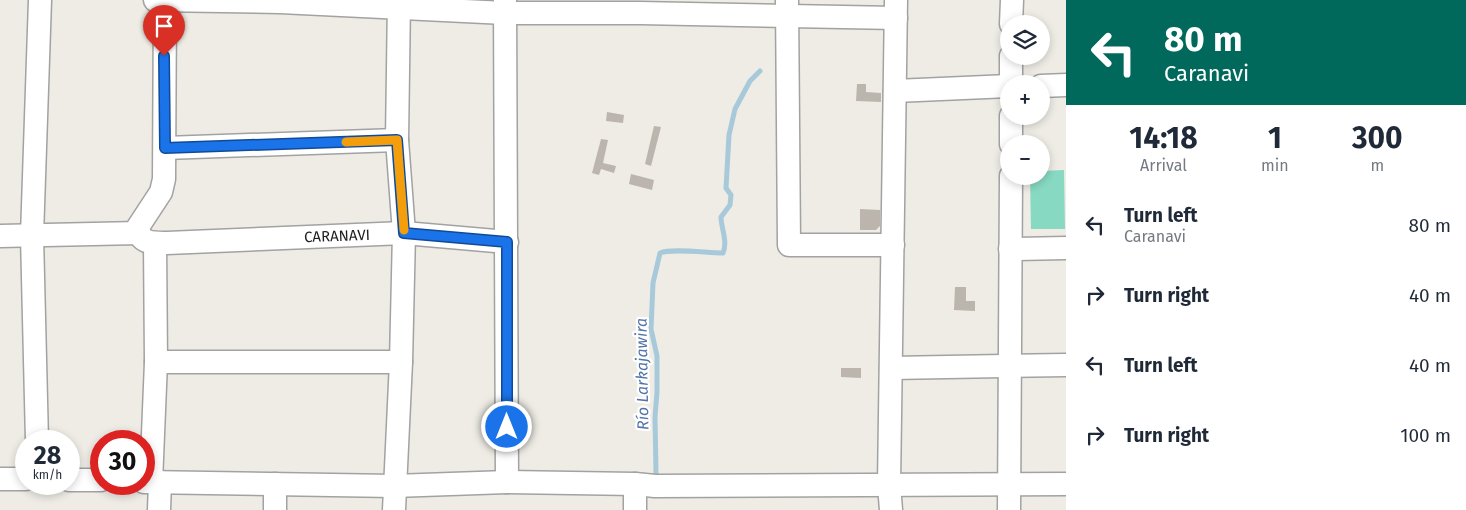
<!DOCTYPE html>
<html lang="en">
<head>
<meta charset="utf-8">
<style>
  body { margin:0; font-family:"Fira Sans",sans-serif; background:#f2f2f3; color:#1f2937; height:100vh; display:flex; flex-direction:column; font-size:19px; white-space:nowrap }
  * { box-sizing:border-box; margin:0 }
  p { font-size:16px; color:#747a83 }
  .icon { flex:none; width:28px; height:28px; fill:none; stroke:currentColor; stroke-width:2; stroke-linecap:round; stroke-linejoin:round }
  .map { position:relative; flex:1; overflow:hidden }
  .drawer { display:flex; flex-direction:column; background:#fff; width:400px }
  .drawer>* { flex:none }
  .banner { background:#00695c; color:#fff; overflow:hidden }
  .fabs { position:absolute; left:1000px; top:15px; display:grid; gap:10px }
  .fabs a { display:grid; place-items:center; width:50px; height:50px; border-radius:50%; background:#fff; box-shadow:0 2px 8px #0003; font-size:25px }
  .speed { position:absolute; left:15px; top:430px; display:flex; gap:10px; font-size:25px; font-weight:700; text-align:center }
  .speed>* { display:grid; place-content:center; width:65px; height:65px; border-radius:50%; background:#fff; box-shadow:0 2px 8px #0003; line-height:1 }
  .speed small { font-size:12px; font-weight:400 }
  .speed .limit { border:8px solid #d22; background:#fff; color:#111 }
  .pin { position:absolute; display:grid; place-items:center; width:42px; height:42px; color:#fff; margin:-51px -21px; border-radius:50% 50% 50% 0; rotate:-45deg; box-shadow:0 0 5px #0007 }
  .pin .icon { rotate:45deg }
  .me { position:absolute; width:55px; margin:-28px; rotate:0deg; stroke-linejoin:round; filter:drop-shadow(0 0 4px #0008) }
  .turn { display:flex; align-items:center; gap:18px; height:105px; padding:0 15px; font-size:22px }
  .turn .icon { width:65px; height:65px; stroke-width:2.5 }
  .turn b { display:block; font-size:35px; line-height:42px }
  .eta { display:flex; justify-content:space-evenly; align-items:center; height:85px; text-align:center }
  .eta b { font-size:30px; font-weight:700; line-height:35px }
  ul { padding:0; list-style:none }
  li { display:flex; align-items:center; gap:15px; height:70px; padding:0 15px }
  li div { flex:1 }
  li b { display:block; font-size:19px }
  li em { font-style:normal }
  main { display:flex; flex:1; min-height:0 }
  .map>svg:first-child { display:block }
</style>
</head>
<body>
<main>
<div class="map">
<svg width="1066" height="510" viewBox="0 0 1066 510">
  <rect width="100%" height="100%" fill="#eeece5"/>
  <polygon fill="#87d9c2" points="1064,170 1065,229 1031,229 1030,176 1041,176 1041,171"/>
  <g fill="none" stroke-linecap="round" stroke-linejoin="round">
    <path stroke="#a7c9da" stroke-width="5" d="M654,480L656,473L655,417L657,392V356L651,329L653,283L660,253C672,248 707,253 723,253C728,241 721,228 721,217L730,205L731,195L726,188L729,135L735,109L750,81L760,71"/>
  </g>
  <g fill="#bbb5ae">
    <polygon points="857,84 866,84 866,92 881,93 881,102 856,101"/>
    <polygon points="607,112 624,115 623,123 606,121"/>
    <polygon points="654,126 661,127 651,166 645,164"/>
    <polygon points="601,139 608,140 603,163 616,166 614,173 601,169 599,175 592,173"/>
    <polygon points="631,174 654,180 652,190 629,184"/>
    <polygon points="860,209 880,210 880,226 876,230 860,230"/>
    <polygon points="955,287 966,287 966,301 975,301 975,311 954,310"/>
    <polygon points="841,368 861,368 861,378 841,377"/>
  </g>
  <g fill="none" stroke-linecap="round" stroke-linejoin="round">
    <defs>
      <g id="minor">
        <polyline points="155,0 280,2 505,13 640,13 896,18"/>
        <path d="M165,0L164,179L161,192L138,227C139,244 153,243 167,243L404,233L507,242"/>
        <polyline points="505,0 507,482"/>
        <polyline points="787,1 789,245 893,245"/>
        <polyline points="1011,24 1012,0"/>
        <polyline points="1011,84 1011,56"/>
        <polyline points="1041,86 1066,85"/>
        <polyline points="895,91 1009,86"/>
        <polyline points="1011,144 1011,116"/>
        <polyline points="165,148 397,140"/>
        <polyline points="0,236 139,233"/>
        <polyline points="1010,249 1066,248"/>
        <polyline points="156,362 401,362"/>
        <polyline points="891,368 1066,365"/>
        <polyline points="37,441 32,236 40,0"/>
        <polyline points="0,479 26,479"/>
        <polyline points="69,480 101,480"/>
        <polyline points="144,482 394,486 507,482 635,484 655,486 1066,484"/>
        <polyline points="151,482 156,362 155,243"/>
        <polyline points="159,510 160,482"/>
        <polyline points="275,510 275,484"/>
        <polyline points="394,510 401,362 404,233 397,140 399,0"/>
        <polyline points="635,510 635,484"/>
        <polyline points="891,510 889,485 896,0"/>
        <polyline points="1009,510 1011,176"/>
      </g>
    </defs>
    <use href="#minor" stroke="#a2a2a2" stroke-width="25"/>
    <use href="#minor" stroke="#fff" stroke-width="22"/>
  </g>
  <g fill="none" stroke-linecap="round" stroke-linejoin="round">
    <defs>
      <polyline id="route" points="164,56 165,148 397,140 404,233 507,242 507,427"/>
    </defs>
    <use href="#route" stroke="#114b97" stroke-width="12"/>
    <use href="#route" stroke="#1a73e8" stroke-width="9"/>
    <polyline stroke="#f59e0b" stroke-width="9" points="346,142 397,140 404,230"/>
  </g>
  <g text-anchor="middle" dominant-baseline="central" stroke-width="4.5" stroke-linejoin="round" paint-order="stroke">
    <g font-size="15" fill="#1e1e1e" stroke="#fff">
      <text transform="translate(337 236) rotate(-2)">CARANAVI</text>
    </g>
    <g font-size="16" font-style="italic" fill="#5073a8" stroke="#fff">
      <text transform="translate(642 374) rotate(-91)">Río Larkajawira</text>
    </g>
  </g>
</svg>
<div class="fabs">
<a><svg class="icon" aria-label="layers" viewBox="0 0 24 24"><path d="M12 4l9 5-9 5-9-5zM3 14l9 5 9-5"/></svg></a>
<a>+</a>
<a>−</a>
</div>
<div class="speed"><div>28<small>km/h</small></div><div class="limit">30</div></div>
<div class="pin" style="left:164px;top:56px;background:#d93025"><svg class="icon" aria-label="arrive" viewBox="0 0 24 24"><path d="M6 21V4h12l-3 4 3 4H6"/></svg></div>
<svg class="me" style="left:507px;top:427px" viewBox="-20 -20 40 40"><circle r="17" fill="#1a73e8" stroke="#fff" stroke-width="3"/><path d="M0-11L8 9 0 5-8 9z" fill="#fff"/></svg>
</div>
<section class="drawer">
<div class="banner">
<div class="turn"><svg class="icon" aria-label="left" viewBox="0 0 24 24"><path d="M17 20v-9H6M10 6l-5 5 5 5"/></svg><div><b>80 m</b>Caranavi</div></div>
</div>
<div class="eta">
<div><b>14:18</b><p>Arrival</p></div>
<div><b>1</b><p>min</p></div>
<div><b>300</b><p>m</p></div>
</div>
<ul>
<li><svg class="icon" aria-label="left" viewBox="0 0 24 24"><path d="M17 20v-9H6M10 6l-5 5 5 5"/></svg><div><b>Turn left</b><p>Caranavi</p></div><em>80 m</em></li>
<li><svg class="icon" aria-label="right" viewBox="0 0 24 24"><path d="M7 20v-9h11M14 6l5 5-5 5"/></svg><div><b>Turn right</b></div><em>40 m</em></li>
<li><svg class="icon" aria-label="left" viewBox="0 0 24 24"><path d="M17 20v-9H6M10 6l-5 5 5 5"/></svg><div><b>Turn left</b></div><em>40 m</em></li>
<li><svg class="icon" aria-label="right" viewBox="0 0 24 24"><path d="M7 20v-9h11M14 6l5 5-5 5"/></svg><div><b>Turn right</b></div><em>100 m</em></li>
</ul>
</section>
</main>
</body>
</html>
